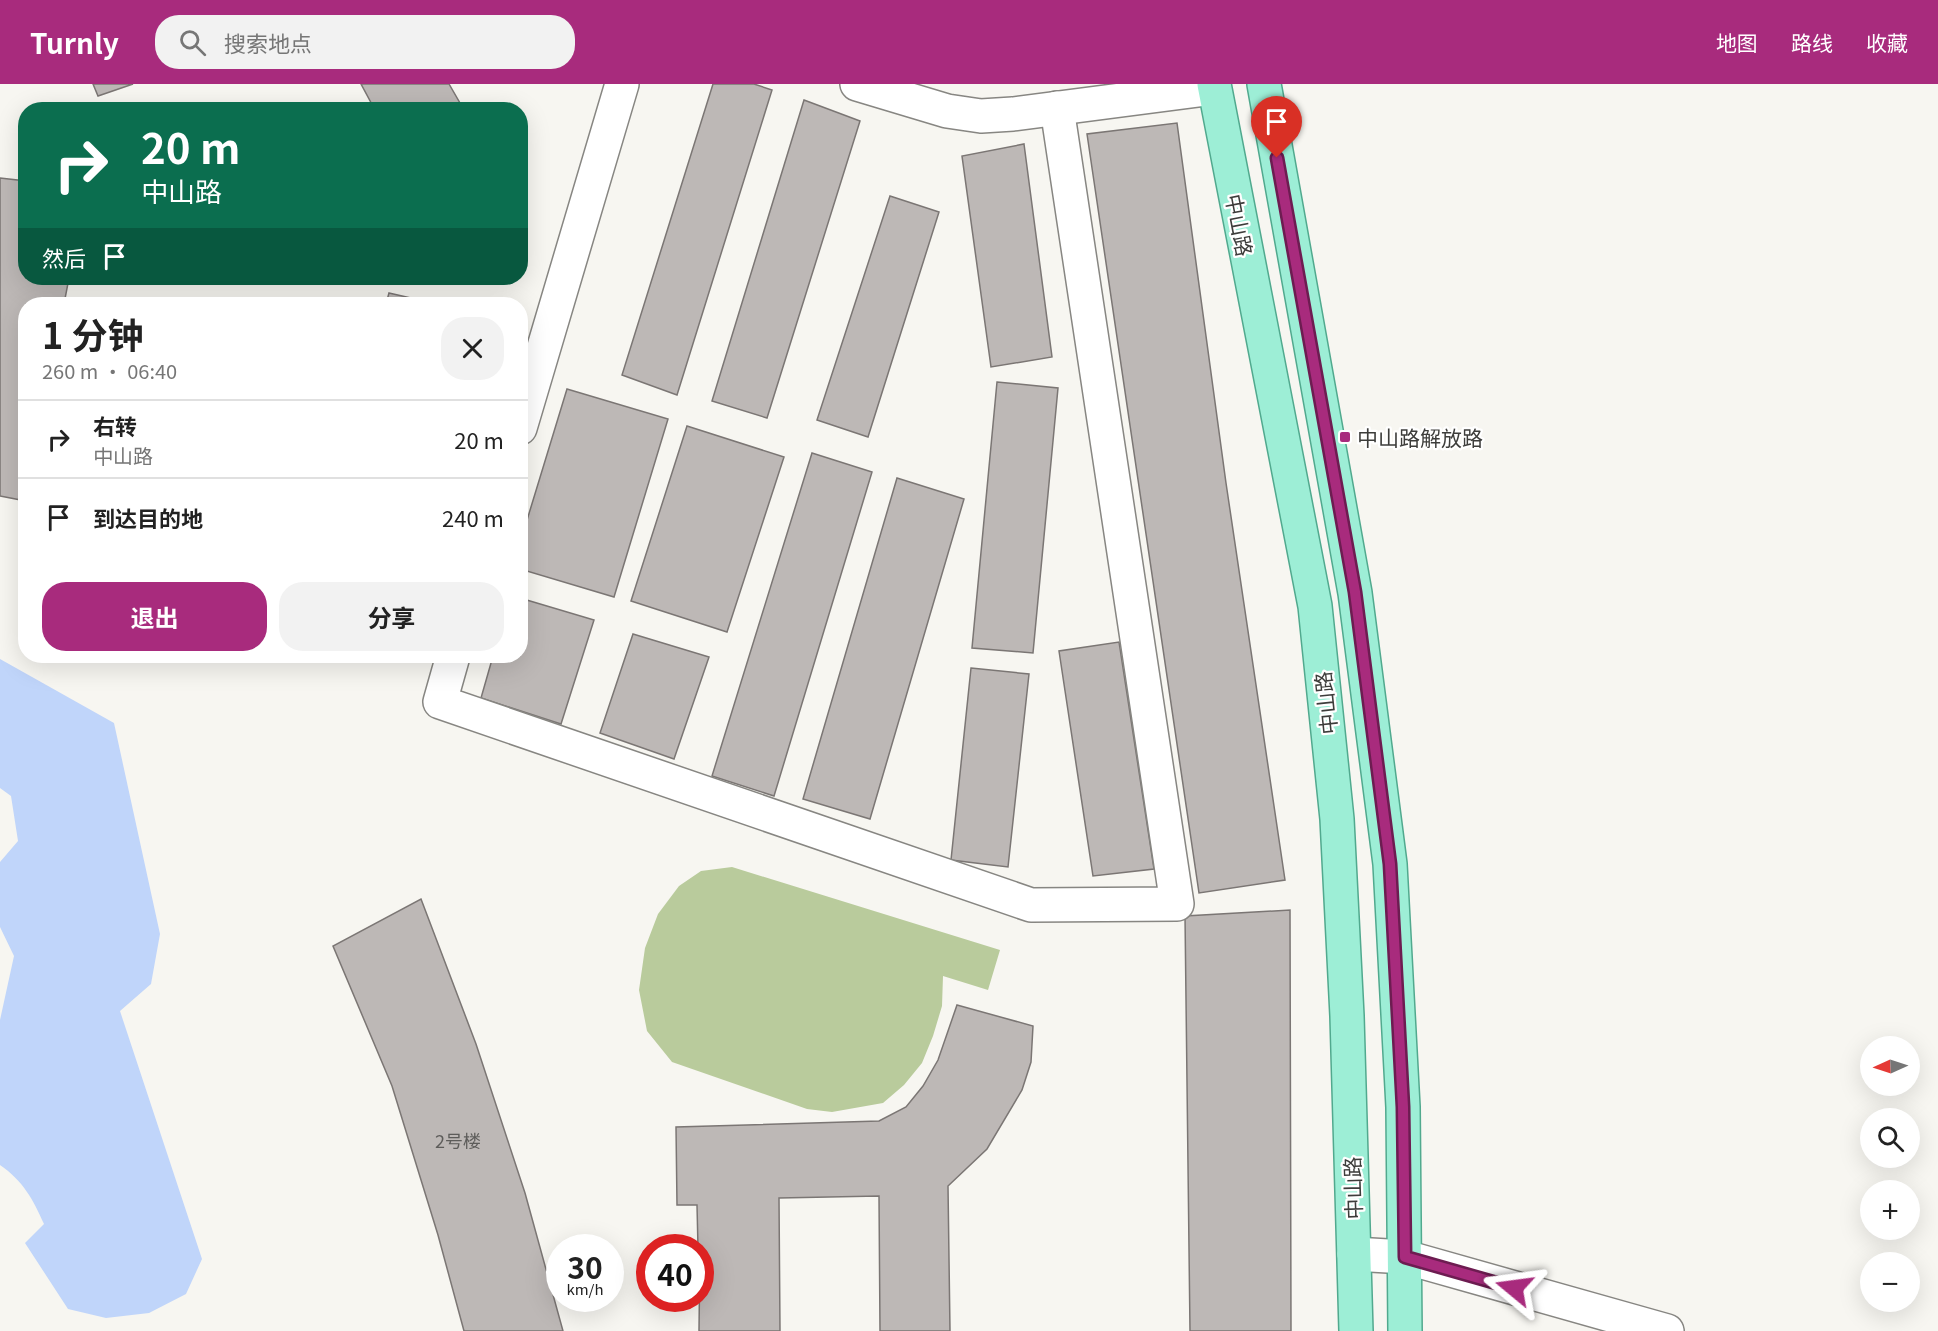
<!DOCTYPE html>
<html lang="zh">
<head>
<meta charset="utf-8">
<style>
  body { margin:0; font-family:Georgia,"Noto Sans SC",serif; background:#f2f2f2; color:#222; height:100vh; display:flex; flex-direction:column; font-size:22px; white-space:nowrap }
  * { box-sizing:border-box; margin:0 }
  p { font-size:20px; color:#767676 }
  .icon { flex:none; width:33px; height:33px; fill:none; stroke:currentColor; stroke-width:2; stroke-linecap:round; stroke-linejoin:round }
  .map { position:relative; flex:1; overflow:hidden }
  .side { position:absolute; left:18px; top:213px; width:510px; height:366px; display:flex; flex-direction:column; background:#fff; border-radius:24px; box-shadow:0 6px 24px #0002 }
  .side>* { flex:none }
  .top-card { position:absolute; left:18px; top:18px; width:510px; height:183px; border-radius:24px; box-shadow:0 6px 24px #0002; background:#0b6e4f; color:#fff; overflow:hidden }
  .needle { width:39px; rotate:267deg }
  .buttons { position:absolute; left:1860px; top:952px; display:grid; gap:12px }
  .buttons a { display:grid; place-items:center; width:60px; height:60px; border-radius:50%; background:#fff; box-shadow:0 6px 24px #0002; font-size:30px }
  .speed { position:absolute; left:546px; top:1150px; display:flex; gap:12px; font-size:30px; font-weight:700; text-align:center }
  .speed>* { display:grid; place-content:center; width:78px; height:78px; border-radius:50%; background:#fff; box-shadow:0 6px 24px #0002; line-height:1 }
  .speed small { font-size:15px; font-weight:400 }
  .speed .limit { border:9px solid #d22; background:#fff; color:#111 }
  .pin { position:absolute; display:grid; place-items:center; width:51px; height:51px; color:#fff; margin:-62px -26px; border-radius:50% 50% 50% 0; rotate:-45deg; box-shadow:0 0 6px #0007 }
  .pin .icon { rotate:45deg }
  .me { position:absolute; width:66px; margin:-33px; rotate:286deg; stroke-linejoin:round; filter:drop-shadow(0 0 4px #0008) }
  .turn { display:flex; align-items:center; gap:21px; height:126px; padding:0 24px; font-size:27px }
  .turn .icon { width:78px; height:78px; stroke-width:2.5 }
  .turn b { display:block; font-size:42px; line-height:51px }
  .then { display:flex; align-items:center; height:57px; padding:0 24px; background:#0003; gap:12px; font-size:22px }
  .round { display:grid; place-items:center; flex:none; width:63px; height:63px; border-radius:24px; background:#f2f2f2 }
  .headline { display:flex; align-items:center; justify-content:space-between; height:102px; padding:0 24px }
  h1 { font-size:36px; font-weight:700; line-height:45px }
  .action { display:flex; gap:12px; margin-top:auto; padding:12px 24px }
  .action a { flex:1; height:69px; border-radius:24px; background:#a82b7d; color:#fff; font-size:24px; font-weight:700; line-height:69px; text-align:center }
  .action a+a { background:#f2f2f2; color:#222 }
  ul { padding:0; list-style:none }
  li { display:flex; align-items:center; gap:18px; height:78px; padding:0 24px; border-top:2px solid #e0e0e0 }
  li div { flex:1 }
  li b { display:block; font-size:22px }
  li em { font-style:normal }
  header { display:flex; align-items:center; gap:36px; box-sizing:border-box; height:84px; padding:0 30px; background:#a82b7d; color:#fff }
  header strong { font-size:28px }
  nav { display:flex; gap:33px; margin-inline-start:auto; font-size:21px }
  .search { width:420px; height:54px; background:#f2f2f2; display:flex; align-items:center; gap:15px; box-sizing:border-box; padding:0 21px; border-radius:24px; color:#767676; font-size:22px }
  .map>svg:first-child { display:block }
</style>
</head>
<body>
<header>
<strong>Turnly</strong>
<div class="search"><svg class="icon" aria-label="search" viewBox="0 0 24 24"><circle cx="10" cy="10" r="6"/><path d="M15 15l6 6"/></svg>搜索地点</div>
<nav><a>地图</a><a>路线</a><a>收藏</a></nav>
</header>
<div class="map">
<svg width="1938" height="1247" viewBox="0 0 1938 1247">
  <rect width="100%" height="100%" fill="#f7f6f1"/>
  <polygon fill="#b9cb9c" points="732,783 1000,866 988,906 943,892 942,922 933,952 922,979 904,1001 883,1019 832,1028 807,1025 672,978 647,947 639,906 645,864 658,830 679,802 701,787"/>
  <path fill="#c0d5fa" d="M0,575L114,639L160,850L151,900L120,927L202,1175L186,1210L149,1229L106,1234L68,1225L25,1159L44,1140C33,1115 23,1097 0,1081V936L14,872L0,843V778L18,757L11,712L0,704Z"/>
  <g fill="#bdb8b6" stroke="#7b7674" stroke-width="1.5">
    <polygon points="93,0 133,0 98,12"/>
    <polygon points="361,0 449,0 464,26 375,26"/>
    <polygon points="713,0 754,0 772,6 677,311 622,291"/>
    <polygon points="804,16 860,37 767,334 712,317"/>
    <polygon points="1177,39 1226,399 1285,796 1199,809 1087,50"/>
    <polygon points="1024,60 1052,273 991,283 962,72"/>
    <polygon points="0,94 26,97 26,194 69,194 64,220 26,220 26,417 0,412"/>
    <polygon points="890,112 939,128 868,353 817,336"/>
    <polygon points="389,209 437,220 386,220"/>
    <polygon points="997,298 1058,304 1033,569 972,564"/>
    <polygon points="567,305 668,335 614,513 520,485 520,459"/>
    <polygon points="687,342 784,373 727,548 631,517"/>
    <polygon points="812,369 872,388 774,712 712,692"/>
    <polygon points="897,394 964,415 870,735 803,715"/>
    <polygon points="520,514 594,536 561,640 481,614 493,572 520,572"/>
    <polygon points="633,550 709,573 674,675 600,649"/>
    <polygon points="1119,558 1154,785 1093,792 1059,567"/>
    <polygon points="362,572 387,572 385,578"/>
    <polygon points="971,584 1029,590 1008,783 951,776"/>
    <polygon points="421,815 476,960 525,1109 563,1247 464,1247 438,1151 392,1002 333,862"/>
    <polygon points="1290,826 1291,1247 1190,1247 1185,832"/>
    <polygon points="957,921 1033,942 1031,978 1022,1006 987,1065 948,1102 950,1247 880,1247 879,1112 779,1114 780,1247 699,1247 700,1164 698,1164 697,1121 677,1121 676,1043 879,1037 906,1023 923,1002 938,976"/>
  </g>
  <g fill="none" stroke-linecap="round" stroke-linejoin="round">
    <defs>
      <g id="minor">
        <polyline points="857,0 947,27 981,32 1013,30 1214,4"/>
        <polyline points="520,344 622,0"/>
        <polyline points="453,572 440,618 1031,821 1177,820 1057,24"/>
      </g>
      <polyline id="tertiary" points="1354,1170 1405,1173 1667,1247"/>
      <g id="primary">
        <polyline points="1214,0 1315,522 1337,735 1347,932 1356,1247"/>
        <polyline points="1264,0 1355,509 1390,780 1403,1023 1405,1247"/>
      </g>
    </defs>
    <use href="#minor" stroke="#878682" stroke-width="36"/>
    <use href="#tertiary" stroke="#878682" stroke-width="36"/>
    <use href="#primary" stroke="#51a98e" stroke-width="36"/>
    <use href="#minor" stroke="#fff" stroke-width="33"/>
    <use href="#tertiary" stroke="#fff" stroke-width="33"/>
    <use href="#primary" stroke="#9deed6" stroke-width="33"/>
  </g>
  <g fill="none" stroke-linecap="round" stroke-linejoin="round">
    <defs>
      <polyline id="route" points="1277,74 1355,508 1390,780 1403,1023 1405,1173 1514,1204"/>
    </defs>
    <use href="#route" stroke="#6d1c51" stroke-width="15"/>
    <use href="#route" stroke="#a82b7d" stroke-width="10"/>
  </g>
  <rect fill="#a82b7d" stroke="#fff" stroke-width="2" x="1339" y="347" width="12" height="12" rx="3"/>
  <g text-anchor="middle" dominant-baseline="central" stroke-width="4.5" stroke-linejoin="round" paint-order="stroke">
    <g font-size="18" fill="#5d5c5a">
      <text x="458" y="1056">2号楼</text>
    </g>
    <g font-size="21" fill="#3d3d3b" stroke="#fff">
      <text transform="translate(1240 141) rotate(79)">中山路</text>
      <text transform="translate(1325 619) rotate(-96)">中山路</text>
      <text transform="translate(1352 1104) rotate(-92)">中山路</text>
    </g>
    <g font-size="21" fill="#3d3d3b" stroke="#fff" text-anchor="start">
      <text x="1357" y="353">中山路解放路</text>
    </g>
  </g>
</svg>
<div class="buttons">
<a><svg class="needle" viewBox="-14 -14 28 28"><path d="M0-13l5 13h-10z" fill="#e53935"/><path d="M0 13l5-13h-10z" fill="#767676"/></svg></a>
<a><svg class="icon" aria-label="search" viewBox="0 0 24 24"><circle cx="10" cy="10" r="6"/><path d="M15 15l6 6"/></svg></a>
<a>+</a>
<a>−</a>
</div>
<div class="speed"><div>30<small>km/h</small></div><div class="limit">40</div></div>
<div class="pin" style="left:1277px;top:74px;background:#d93025"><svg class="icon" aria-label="arrive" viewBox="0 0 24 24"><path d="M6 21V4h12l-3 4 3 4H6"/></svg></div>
<svg class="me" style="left:1514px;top:1204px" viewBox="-20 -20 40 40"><path d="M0-17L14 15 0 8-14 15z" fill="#a82b7d" stroke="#fff" stroke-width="4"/></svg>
<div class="top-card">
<div class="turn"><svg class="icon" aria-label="right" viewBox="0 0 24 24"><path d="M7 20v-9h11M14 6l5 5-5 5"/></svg><div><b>20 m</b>中山路</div></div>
<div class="then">然后<svg class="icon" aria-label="arrive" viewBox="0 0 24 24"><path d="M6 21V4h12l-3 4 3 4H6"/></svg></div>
</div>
<section class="side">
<div class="headline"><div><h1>1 分钟</h1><p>260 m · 06:40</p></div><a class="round"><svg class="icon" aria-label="close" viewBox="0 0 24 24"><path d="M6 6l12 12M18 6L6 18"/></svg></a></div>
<ul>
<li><svg class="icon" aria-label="right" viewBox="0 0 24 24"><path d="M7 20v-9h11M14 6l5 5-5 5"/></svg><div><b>右转</b><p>中山路</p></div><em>20 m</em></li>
<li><svg class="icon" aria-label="arrive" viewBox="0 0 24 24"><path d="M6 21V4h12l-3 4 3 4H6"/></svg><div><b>到达目的地</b></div><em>240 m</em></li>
</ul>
<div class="action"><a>退出</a><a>分享</a></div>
</section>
</div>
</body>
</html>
